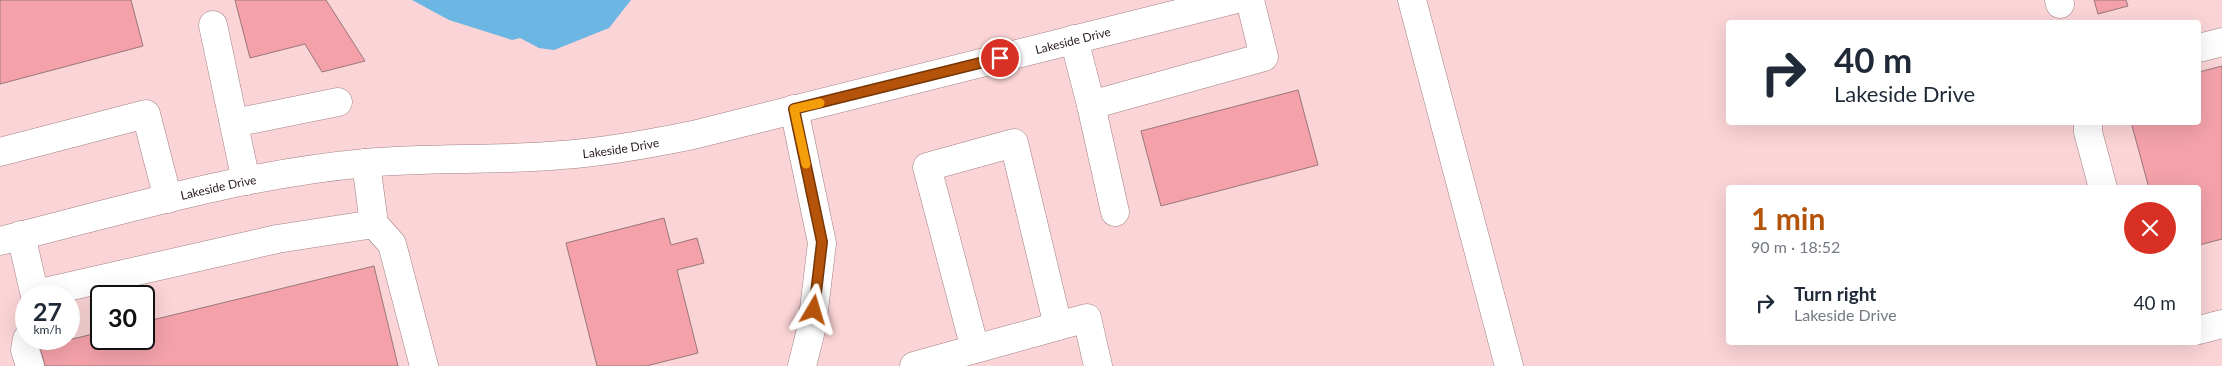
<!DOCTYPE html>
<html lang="en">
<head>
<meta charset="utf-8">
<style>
  body { margin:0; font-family:Lato,sans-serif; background:#f2f2f3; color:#1f2937; height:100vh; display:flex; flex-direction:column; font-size:19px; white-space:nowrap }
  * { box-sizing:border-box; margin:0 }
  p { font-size:16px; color:#747a83 }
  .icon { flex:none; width:28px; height:28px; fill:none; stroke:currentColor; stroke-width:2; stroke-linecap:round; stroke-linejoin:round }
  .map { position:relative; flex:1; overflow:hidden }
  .side { position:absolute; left:1726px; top:185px; width:475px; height:160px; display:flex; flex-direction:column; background:#fff; border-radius:5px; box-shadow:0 5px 20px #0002 }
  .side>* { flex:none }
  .guide { position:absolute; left:1726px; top:20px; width:475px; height:105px; border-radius:5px; box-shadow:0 5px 20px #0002; background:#fff; color:#1f2937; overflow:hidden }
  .speed { position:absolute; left:15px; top:285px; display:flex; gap:10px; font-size:25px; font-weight:700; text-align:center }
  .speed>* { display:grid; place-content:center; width:65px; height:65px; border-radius:50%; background:#fff; box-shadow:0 5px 20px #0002; line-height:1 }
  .speed small { font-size:12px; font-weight:400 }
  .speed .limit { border:2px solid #111; border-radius:8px; background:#fff; color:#111 }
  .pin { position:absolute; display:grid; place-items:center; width:42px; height:42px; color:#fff; margin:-21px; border:2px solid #fff; border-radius:50%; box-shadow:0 1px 5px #0007 }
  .me { position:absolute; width:55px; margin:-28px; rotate:7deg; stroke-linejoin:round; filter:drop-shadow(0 0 4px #0008) }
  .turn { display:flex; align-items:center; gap:18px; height:105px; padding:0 25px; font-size:22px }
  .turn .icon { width:65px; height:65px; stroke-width:2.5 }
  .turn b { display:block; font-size:35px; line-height:42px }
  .round { display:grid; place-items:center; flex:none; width:52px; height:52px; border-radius:26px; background:#f2f2f3 }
  .headline { display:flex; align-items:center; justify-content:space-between; height:85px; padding:0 25px }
  h1 { font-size:30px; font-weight:700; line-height:38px; color:#b45309 }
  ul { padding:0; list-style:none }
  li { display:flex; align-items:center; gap:15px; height:65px; padding:0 25px }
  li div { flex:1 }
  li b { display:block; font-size:19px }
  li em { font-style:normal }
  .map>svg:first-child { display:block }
</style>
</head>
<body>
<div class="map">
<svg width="2222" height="366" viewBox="0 0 2222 366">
  <rect width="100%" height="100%" fill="#fad4d6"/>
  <polygon fill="#6bb6e3" points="412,0 631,0 609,28 554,50 539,48 520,38 512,40 449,20"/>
  <g fill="#f4a1aa" stroke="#99777a">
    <polygon points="0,0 131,0 143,46 0,84"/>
    <polygon points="235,0 326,0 365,61 322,72 305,44 250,58"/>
    <polygon points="2094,0 2126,0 2128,6 2098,14"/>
    <polygon points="2222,66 2222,239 2199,245 2199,188 2149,188 2131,122 2199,122 2199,72"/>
    <polygon points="1298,90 1318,165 1161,206 1141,131"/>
    <polygon points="664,218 671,245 697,238 704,263 677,270 698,353 646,366 597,366 566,243"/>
    <polygon points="374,266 398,366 45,366 40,347 101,332 101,339 144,339 144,322"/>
  </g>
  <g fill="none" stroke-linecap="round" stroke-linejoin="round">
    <defs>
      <g id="minor">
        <polyline points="1412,0 1509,366"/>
        <polyline points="2059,0 2060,4"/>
        <polyline points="213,25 246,181"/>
        <polyline points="1074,39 1091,105 1264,57 1250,0"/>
        <polyline points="2199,48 2222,42"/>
        <polyline points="1091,105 1115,212"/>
        <polyline points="794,109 822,243 812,326 802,366"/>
        <polyline points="2088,122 2088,132 2103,188"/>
        <polyline points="234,123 338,102"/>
        <polyline points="0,152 146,114 168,199"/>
        <polyline points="366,163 374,224 392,244 424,366"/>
        <polyline points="21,235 35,296"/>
        <path id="s1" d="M0,241C120,211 242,174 366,163C431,157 497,161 562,155C606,152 649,144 693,135L1233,0"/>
        <polyline points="36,294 277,239 374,224"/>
        <polyline points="2199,330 2222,324"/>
        <polyline points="27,339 25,350 30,366"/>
        <polyline points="975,349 927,167 1014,143 1058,326"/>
        <polyline points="914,366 1087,318 1098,366"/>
      </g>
    </defs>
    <use href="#minor" stroke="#a38183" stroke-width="29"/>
    <use href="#minor" stroke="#fff" stroke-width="28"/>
  </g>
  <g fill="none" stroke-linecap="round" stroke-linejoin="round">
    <defs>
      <polyline id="route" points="814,310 822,242 794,109 1000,58"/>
    </defs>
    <use href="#route" stroke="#753606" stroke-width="12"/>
    <use href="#route" stroke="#b45309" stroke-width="9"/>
    <polyline stroke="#f59e0b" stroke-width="9" points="806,164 794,109 820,103"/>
  </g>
  <g text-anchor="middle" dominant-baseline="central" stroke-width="5" stroke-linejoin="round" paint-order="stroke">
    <g font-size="12" fill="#2f2122" stroke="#fad4d6">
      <text stroke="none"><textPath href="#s1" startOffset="1095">Lakeside Drive</textPath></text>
      <text stroke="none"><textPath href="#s1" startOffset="630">Lakeside Drive</textPath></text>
      <text stroke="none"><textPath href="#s1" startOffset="225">Lakeside Drive</textPath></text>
    </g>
  </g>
</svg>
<div class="speed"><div>27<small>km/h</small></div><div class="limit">30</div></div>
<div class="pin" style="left:1000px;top:58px;background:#d93025"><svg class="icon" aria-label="arrive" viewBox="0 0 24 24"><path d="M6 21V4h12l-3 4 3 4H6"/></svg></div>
<svg class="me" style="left:814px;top:310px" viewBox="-20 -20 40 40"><path d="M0-17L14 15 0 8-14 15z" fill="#b45309" stroke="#fff" stroke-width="4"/></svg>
<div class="guide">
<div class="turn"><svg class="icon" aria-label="right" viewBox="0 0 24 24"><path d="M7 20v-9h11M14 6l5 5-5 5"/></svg><div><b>40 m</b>Lakeside Drive</div></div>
</div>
<section class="side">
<div class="headline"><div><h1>1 min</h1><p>90 m · 18:52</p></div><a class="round" style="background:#d93025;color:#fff"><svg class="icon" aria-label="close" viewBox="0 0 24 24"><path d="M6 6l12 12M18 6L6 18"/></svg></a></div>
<ul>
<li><svg class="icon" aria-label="right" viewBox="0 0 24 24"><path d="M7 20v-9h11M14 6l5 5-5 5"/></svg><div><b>Turn right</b><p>Lakeside Drive</p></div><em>40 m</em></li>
</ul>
</section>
</div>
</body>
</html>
